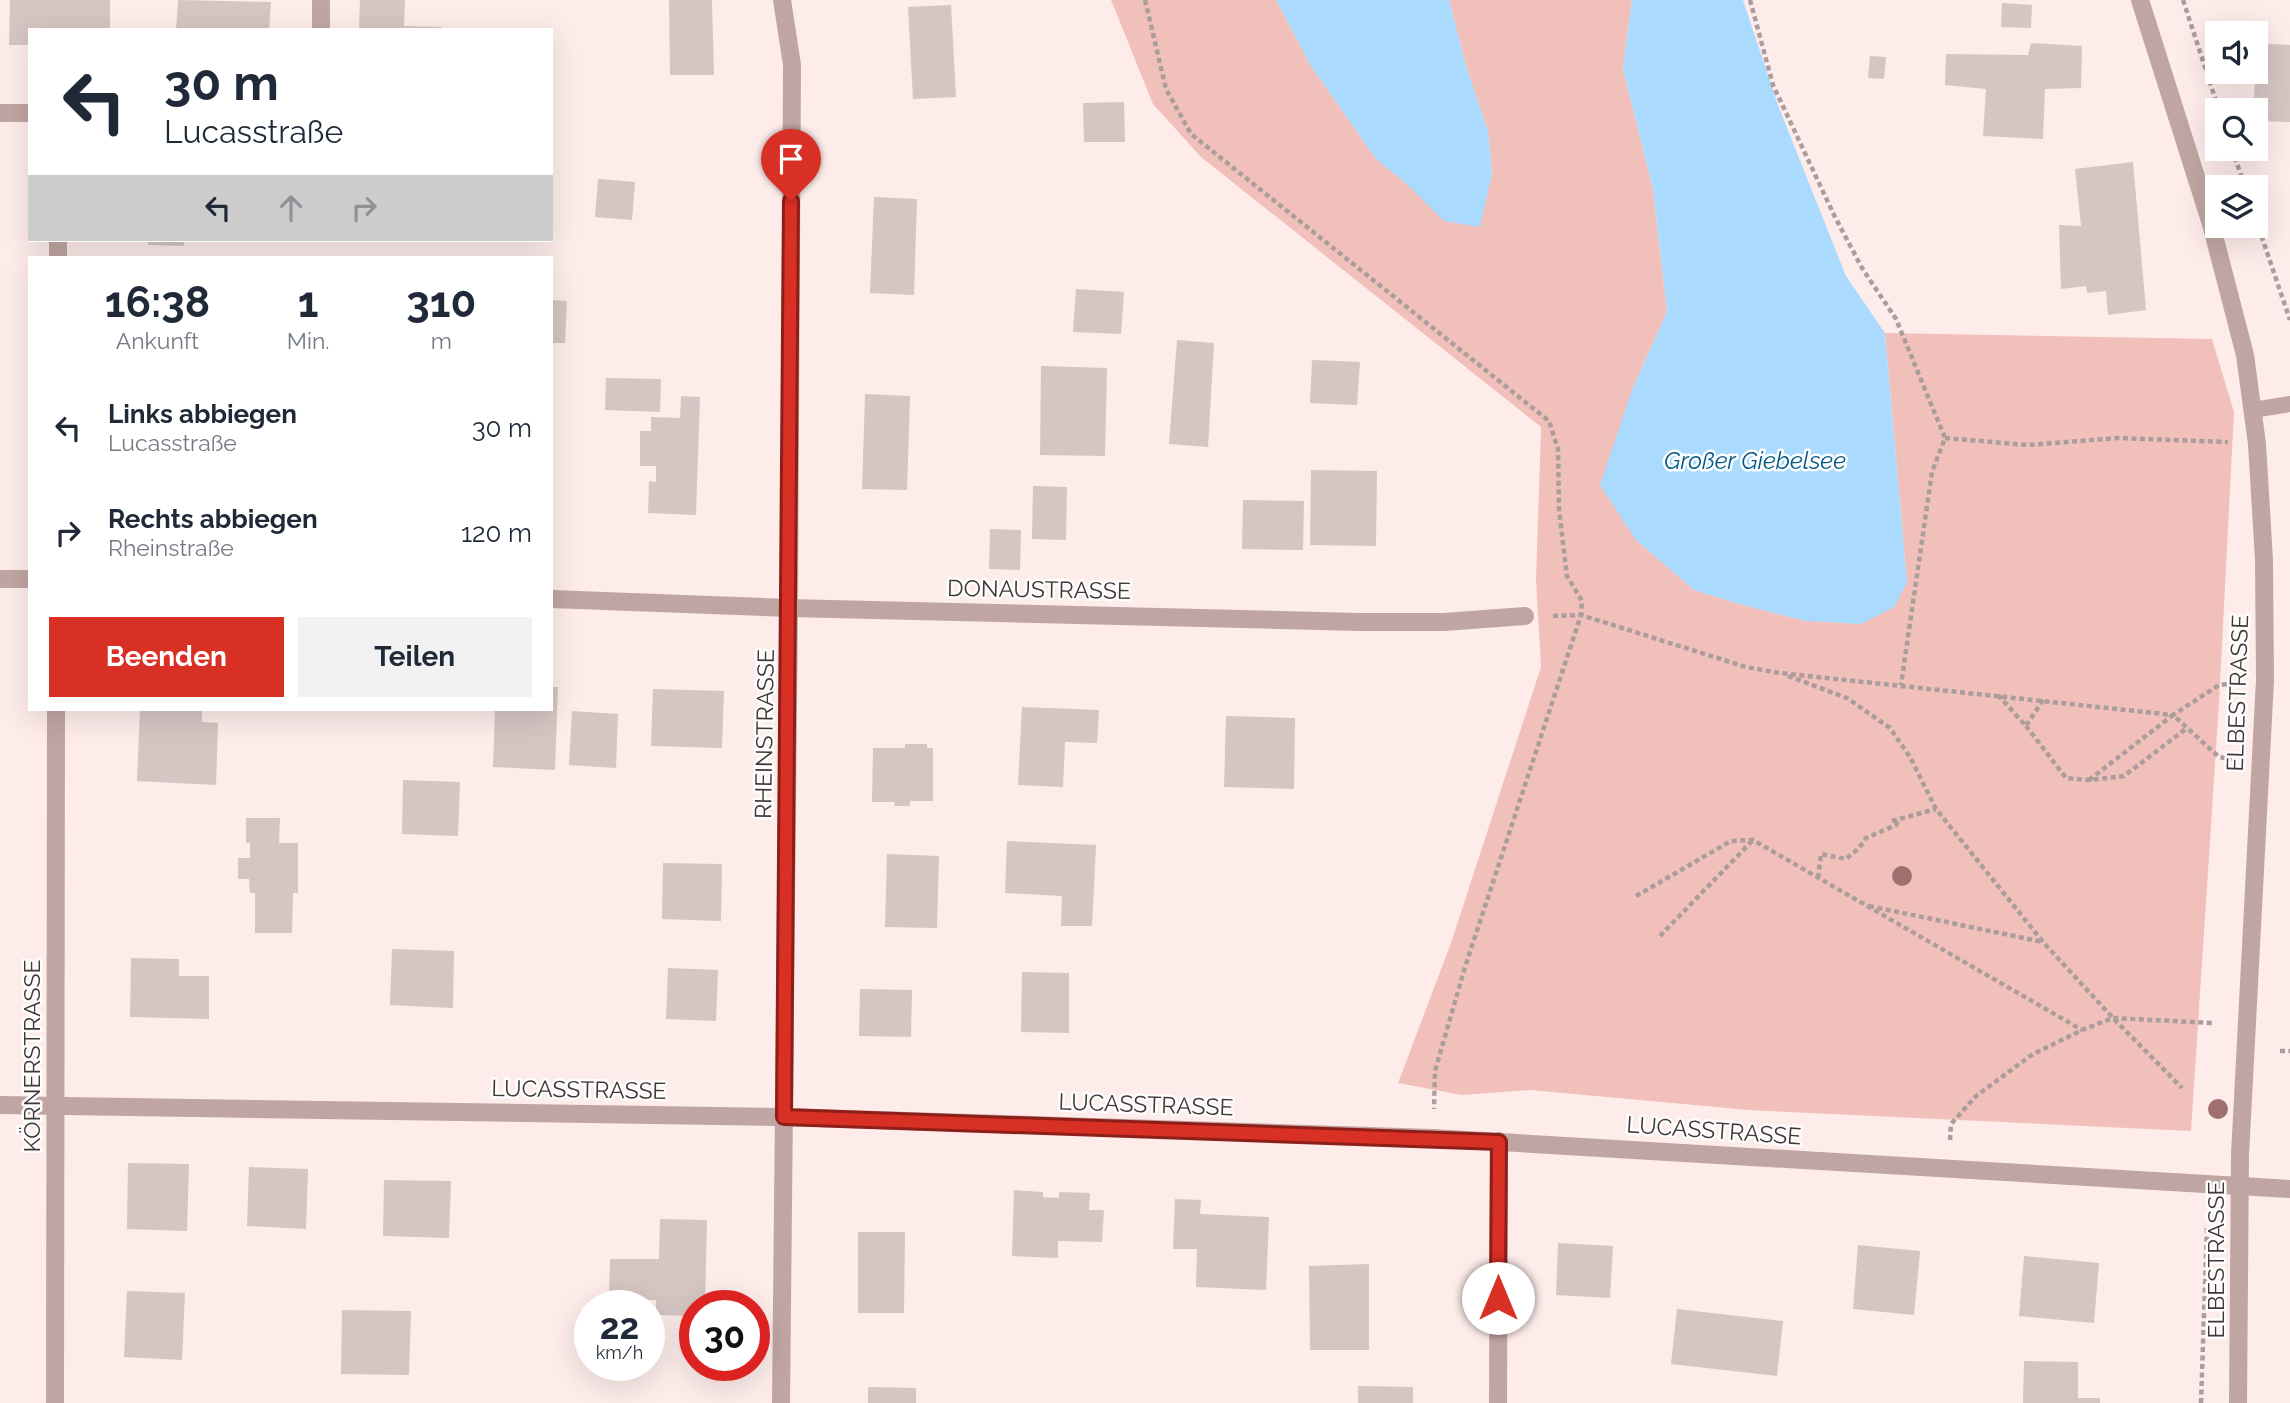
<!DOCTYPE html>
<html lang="de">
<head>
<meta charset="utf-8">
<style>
  body { margin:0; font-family:Raleway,sans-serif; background:#f2f2f3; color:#1f2937; height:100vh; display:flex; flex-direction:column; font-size:26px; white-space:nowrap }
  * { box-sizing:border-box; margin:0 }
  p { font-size:23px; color:#747a83 }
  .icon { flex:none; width:38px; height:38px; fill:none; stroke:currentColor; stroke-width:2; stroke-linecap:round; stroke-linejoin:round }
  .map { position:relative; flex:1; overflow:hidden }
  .panel { position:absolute; left:28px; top:256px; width:525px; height:455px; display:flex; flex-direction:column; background:#fff; border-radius:0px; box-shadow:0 7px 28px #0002 }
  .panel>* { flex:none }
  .top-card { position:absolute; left:28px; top:28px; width:525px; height:214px; border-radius:0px; box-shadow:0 7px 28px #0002; background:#fff; color:#1f2937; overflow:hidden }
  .tools { position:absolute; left:2205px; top:21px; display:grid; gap:14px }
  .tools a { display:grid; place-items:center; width:63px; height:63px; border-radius:0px; background:#fff; box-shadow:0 7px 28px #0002; font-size:35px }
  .speed { position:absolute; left:574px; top:1290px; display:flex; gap:14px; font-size:35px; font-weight:700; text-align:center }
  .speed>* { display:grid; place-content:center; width:91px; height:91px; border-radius:50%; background:#fff; box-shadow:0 7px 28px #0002; line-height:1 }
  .speed small { font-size:18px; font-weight:400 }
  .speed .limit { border:10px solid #d22; background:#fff; color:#111 }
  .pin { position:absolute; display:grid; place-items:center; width:60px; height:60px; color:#fff; margin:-72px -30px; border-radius:50% 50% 50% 0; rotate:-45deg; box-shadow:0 0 7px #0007 }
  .pin .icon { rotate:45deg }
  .me { position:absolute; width:77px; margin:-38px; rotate:0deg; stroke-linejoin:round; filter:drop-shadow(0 0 5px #0008) }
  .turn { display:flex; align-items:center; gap:24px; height:147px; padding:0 21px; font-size:32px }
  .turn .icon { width:91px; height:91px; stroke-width:2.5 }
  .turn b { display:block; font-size:49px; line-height:60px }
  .lanes { display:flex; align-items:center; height:66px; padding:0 21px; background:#0003; justify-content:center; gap:35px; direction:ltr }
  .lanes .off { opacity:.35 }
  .eta { display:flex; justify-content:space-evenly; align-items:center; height:119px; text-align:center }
  .eta b { font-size:42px; font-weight:700; line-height:49px }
  .cta { display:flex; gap:14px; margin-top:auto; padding:14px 21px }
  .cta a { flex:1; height:80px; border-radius:0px; background:#d93025; color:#fff; font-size:28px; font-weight:700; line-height:80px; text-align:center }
  .cta a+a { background:#f2f2f3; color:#1f2937 }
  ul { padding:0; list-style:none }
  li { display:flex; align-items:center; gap:21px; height:105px; padding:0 21px }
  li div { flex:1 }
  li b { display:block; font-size:26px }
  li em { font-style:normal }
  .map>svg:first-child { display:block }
</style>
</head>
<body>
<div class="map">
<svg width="2290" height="1403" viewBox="0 0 2290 1403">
  <rect width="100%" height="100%" fill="#fdecea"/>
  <polygon fill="#f1c0ba" points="1111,0 1276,0 1311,66 1376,159 1408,185 1479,227 1492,173 1488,131 1466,66 1449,0 1632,0 1623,69 1653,189 1667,312 1632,390 1636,540 1694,590 1743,605 1806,621 1907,583 1885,333 2212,339 2234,412 2219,703 2191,1131 1749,1110 1530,1090 1462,1095 1398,1083 1451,943 1541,667 1536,580 1541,427 1201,157 1153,104"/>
  <g fill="#aadbfe">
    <polygon points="1276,0 1449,0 1466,66 1488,131 1492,173 1480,227 1444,221 1408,185 1376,159 1311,66"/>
    <polygon points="1632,0 1743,0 1778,105 1846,276 1885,333 1907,583 1894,607 1861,624 1806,621 1743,605 1694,590 1636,540 1600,485 1632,390 1667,312 1653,189 1623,69"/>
  </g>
  <g fill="#d5c5c3">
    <polygon points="10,0 110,0 110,30 30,30 30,45 9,45"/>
    <polygon points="178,0 271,2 269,30 176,30"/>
    <polygon points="360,0 405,0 404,26 442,27 442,30 359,30"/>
    <polygon points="669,0 712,0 714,75 670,75"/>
    <polygon points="2002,3 2032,5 2031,28 2001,27"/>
    <polygon points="951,5 956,97 913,99 908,7"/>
    <polygon points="2031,43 2082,46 2081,88 2045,89 2043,139 1983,136 1986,89 1945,85 1946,54 2028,55"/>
    <polygon points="2257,43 2290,45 2290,122 2256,121 2257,98 2254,98"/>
    <polygon points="1870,56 1886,57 1884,79 1868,78"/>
    <polygon points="1124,102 1125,142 1084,142 1083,103"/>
    <polygon points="2133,162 2146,310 2108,315 2106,291 2087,293 2086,286 2061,289 2059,225 2081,226 2075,169"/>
    <polygon points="598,179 635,182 632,220 595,217"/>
    <polygon points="874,197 917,199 914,295 870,293"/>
    <polygon points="148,240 184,240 184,246 148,245"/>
    <polygon points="1076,289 1124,292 1121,334 1073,332"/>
    <polygon points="551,300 567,301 565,343 551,343"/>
    <polygon points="1177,340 1214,343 1208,447 1169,444"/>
    <polygon points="1312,360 1360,362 1357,405 1310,403"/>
    <polygon points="1041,366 1107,368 1105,456 1040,455"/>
    <polygon points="606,378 661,379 660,412 605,410"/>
    <polygon points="865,394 910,396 907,490 862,489"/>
    <polygon points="681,396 700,397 696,515 648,513 649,481 656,482 656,466 640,466 640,431 651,431 651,417 680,418"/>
    <polygon points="1311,470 1377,471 1376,546 1310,545"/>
    <polygon points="1033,486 1067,487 1066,540 1032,539"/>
    <polygon points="1243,500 1304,501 1303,550 1242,549"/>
    <polygon points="990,529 1021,530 1020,570 989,569"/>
    <polygon points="551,687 558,687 555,770 493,767 495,709 551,709"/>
    <polygon points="653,689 724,691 722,748 651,746"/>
    <polygon points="1022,707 1099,710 1097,743 1065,742 1063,787 1018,785"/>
    <polygon points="140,709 202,709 202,722 218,723 216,785 137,781"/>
    <polygon points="572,711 618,714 616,768 569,765"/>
    <polygon points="1226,716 1295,718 1294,789 1224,787"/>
    <polygon points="905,744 927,744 927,748 933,748 933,801 910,801 910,806 894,806 895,802 872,802 873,748 905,748"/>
    <polygon points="403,780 460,782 458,836 402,834"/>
    <polygon points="246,818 280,818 279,843 298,843 298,893 293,893 292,933 255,933 255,893 250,893 249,879 238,879 238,858 250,858 250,843 246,843"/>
    <polygon points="1007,841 1096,845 1092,926 1061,926 1062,896 1005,893"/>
    <polygon points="887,854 939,856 937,928 885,927"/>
    <polygon points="663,863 722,864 721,921 662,919"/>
    <polygon points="392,949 454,951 453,1008 390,1005"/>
    <polygon points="131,958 179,959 179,976 209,976 209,1019 130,1017"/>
    <polygon points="668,968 718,970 716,1021 666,1019"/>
    <polygon points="1022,972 1069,973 1069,1033 1021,1032"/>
    <polygon points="860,989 912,990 911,1037 859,1036"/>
    <polygon points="128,1163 189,1164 187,1231 127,1229"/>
    <polygon points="249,1167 308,1169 306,1229 247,1226"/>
    <polygon points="384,1180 451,1181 449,1238 383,1236"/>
    <polygon points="1014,1190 1043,1192 1043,1197 1059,1198 1059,1192 1090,1193 1089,1210 1104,1210 1102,1242 1058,1241 1058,1258 1012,1256"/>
    <polygon points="1175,1199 1201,1200 1200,1214 1269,1217 1266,1290 1196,1287 1197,1249 1173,1249"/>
    <polygon points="660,1219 707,1220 705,1306 695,1306 695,1316 656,1315 656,1300 609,1299 610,1259 659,1259"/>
    <polygon points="858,1232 905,1232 904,1313 858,1313"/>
    <polygon points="1558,1243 1613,1246 1610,1298 1556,1295"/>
    <polygon points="1858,1245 1920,1251 1914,1315 1853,1309"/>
    <polygon points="2024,1256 2099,1263 2094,1323 2019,1316"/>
    <polygon points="1369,1264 1369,1350 1310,1350 1309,1266"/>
    <polygon points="127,1291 185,1293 182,1360 124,1357"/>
    <polygon points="1677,1309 1783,1321 1777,1376 1671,1364"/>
    <polygon points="342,1310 411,1311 409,1375 341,1374"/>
    <polygon points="2024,1361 2078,1362 2078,1398 2100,1398 2100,1403 2023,1403"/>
    <polygon points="1358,1386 1413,1387 1413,1403 1358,1403"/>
    <polygon points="868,1387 916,1388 916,1403 868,1403"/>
  </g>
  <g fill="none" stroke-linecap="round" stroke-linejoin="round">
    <g stroke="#aa9d9c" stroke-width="4.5" stroke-dasharray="5 3.5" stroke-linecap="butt">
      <polyline points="1145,0 1166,89 1191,134 1549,421 1558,449 1559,510 1567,576 1582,601 1581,615 1465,967 1435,1071 1434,1109"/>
      <polyline points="1750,0 1773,85 1834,215 1862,268 1896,319 1945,438 1932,472 1901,685"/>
      <polyline points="2183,0 2219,110"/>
      <polyline points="2232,149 2245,187"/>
      <polyline points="2256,220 2290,320"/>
      <polyline points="1945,438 2028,445 2118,438 2228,442"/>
      <polyline points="1553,616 1581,615 1746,667 1780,673 2173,715 2219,685 2236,683"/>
      <polyline points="1788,676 1847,698 1890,728 1910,757 1936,809 2043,942 2113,1018 2182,1088"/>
      <polyline points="1998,695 2026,726 2043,700"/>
      <polyline points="2026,726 2066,778 2089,780 2124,776 2187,728"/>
      <polyline points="2089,780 2173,715 2219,757 2232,759"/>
      <polyline points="1892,821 1936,809"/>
      <polyline points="1818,878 1821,854 1846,859 1859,848 1866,838 1896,825 1899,819"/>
      <polyline points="1636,896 1731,841 1753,840 2082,1030"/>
      <polyline points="1869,906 2043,942"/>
      <polyline points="1660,936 1752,841"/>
      <polyline points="2280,1051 2290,1051"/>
      <polyline points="1950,1140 1951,1124 1976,1096 2033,1054 2082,1030 2113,1018 2212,1023"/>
      <polyline points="2201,1403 2207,1226"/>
    </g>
    <polyline stroke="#c0a6a3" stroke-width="16" points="2253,410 2290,404"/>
    <g stroke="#c0a6a3" stroke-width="18">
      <polyline points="321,30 321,0"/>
      <polyline points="0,113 30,113"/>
      <polyline points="58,257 58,240"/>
      <polyline points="0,579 30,579"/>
      <polyline points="551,599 789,608 1360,622 1444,622 1525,616"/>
      <polyline points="0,1105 784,1117 1433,1138 2290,1189"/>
      <polyline points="55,1403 56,709"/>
      <polyline points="781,1403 789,608 792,65 782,0"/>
      <polyline points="1498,1403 1499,1141"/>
    </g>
    <polyline stroke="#c0a6a3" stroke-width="18" points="2140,0 2211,224 2245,355 2257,444 2264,560 2265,680 2240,1155 2238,1403"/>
  </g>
  <g fill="#9e7170">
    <circle cx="1902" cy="876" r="10"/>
    <circle cx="2218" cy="1109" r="10"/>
  </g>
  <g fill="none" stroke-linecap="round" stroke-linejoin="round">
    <defs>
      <polyline id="route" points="791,201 784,1117 1499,1142 1498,1298"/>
    </defs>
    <use href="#route" stroke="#8d1f18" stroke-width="18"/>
    <use href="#route" stroke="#d93025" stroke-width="12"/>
  </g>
  <g text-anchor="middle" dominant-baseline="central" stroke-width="5" stroke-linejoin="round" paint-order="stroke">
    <g font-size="23" fill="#3f3837" stroke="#fdfdfd">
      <text transform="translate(1039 589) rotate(1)">DONAUSTRASSE</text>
      <text transform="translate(2237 693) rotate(-88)">ELBESTRASSE</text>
      <text transform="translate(764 734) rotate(-89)">RHEINSTRASSE</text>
      <text transform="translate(31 1056) rotate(-90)">KÖRNERSTRASSE</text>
      <text transform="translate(579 1089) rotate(1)">LUCASSTRASSE</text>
      <text transform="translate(1146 1104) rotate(2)">LUCASSTRASSE</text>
      <text transform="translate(1714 1130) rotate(4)">LUCASSTRASSE</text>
      <text transform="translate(2215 1260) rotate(-90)">ELBESTRASSE</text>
    </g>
    <g font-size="24" font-style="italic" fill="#005984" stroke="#fdfdfd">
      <text x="1755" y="460">Großer Giebelsee</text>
    </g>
  </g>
</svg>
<div class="tools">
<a><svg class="icon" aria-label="sound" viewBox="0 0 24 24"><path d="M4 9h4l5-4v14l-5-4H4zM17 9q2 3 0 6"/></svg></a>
<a><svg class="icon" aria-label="search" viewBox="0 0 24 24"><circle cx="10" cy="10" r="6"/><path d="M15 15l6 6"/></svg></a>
<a><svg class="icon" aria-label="layers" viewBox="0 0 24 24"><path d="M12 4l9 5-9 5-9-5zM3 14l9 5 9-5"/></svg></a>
</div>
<div class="speed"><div>22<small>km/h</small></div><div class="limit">30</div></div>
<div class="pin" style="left:791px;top:201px;background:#d93025"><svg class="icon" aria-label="arrive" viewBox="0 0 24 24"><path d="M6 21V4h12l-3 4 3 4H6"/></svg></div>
<svg class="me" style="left:1498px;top:1298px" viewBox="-20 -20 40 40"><circle r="19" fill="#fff"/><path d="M0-13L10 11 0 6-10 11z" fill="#d93025"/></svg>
<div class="top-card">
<div class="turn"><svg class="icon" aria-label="left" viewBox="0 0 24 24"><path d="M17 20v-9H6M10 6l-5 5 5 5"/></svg><div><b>30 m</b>Lucasstraße</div></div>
<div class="lanes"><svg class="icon" aria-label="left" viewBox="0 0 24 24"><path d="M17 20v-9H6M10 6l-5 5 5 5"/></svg><svg class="icon off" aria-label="ahead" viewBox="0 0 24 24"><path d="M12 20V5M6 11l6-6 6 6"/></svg><svg class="icon off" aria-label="right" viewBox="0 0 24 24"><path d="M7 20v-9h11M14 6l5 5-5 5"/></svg></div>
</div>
<section class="panel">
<div class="eta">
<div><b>16:38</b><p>Ankunft</p></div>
<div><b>1</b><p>Min.</p></div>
<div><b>310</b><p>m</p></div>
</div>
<ul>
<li><svg class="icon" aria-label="left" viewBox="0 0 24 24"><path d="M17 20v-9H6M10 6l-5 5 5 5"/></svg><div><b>Links abbiegen</b><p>Lucasstraße</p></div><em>30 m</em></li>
<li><svg class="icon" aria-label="right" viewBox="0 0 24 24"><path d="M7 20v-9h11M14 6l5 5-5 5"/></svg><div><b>Rechts abbiegen</b><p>Rheinstraße</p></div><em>120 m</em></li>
</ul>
<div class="cta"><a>Beenden</a><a>Teilen</a></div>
</section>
</div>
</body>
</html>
